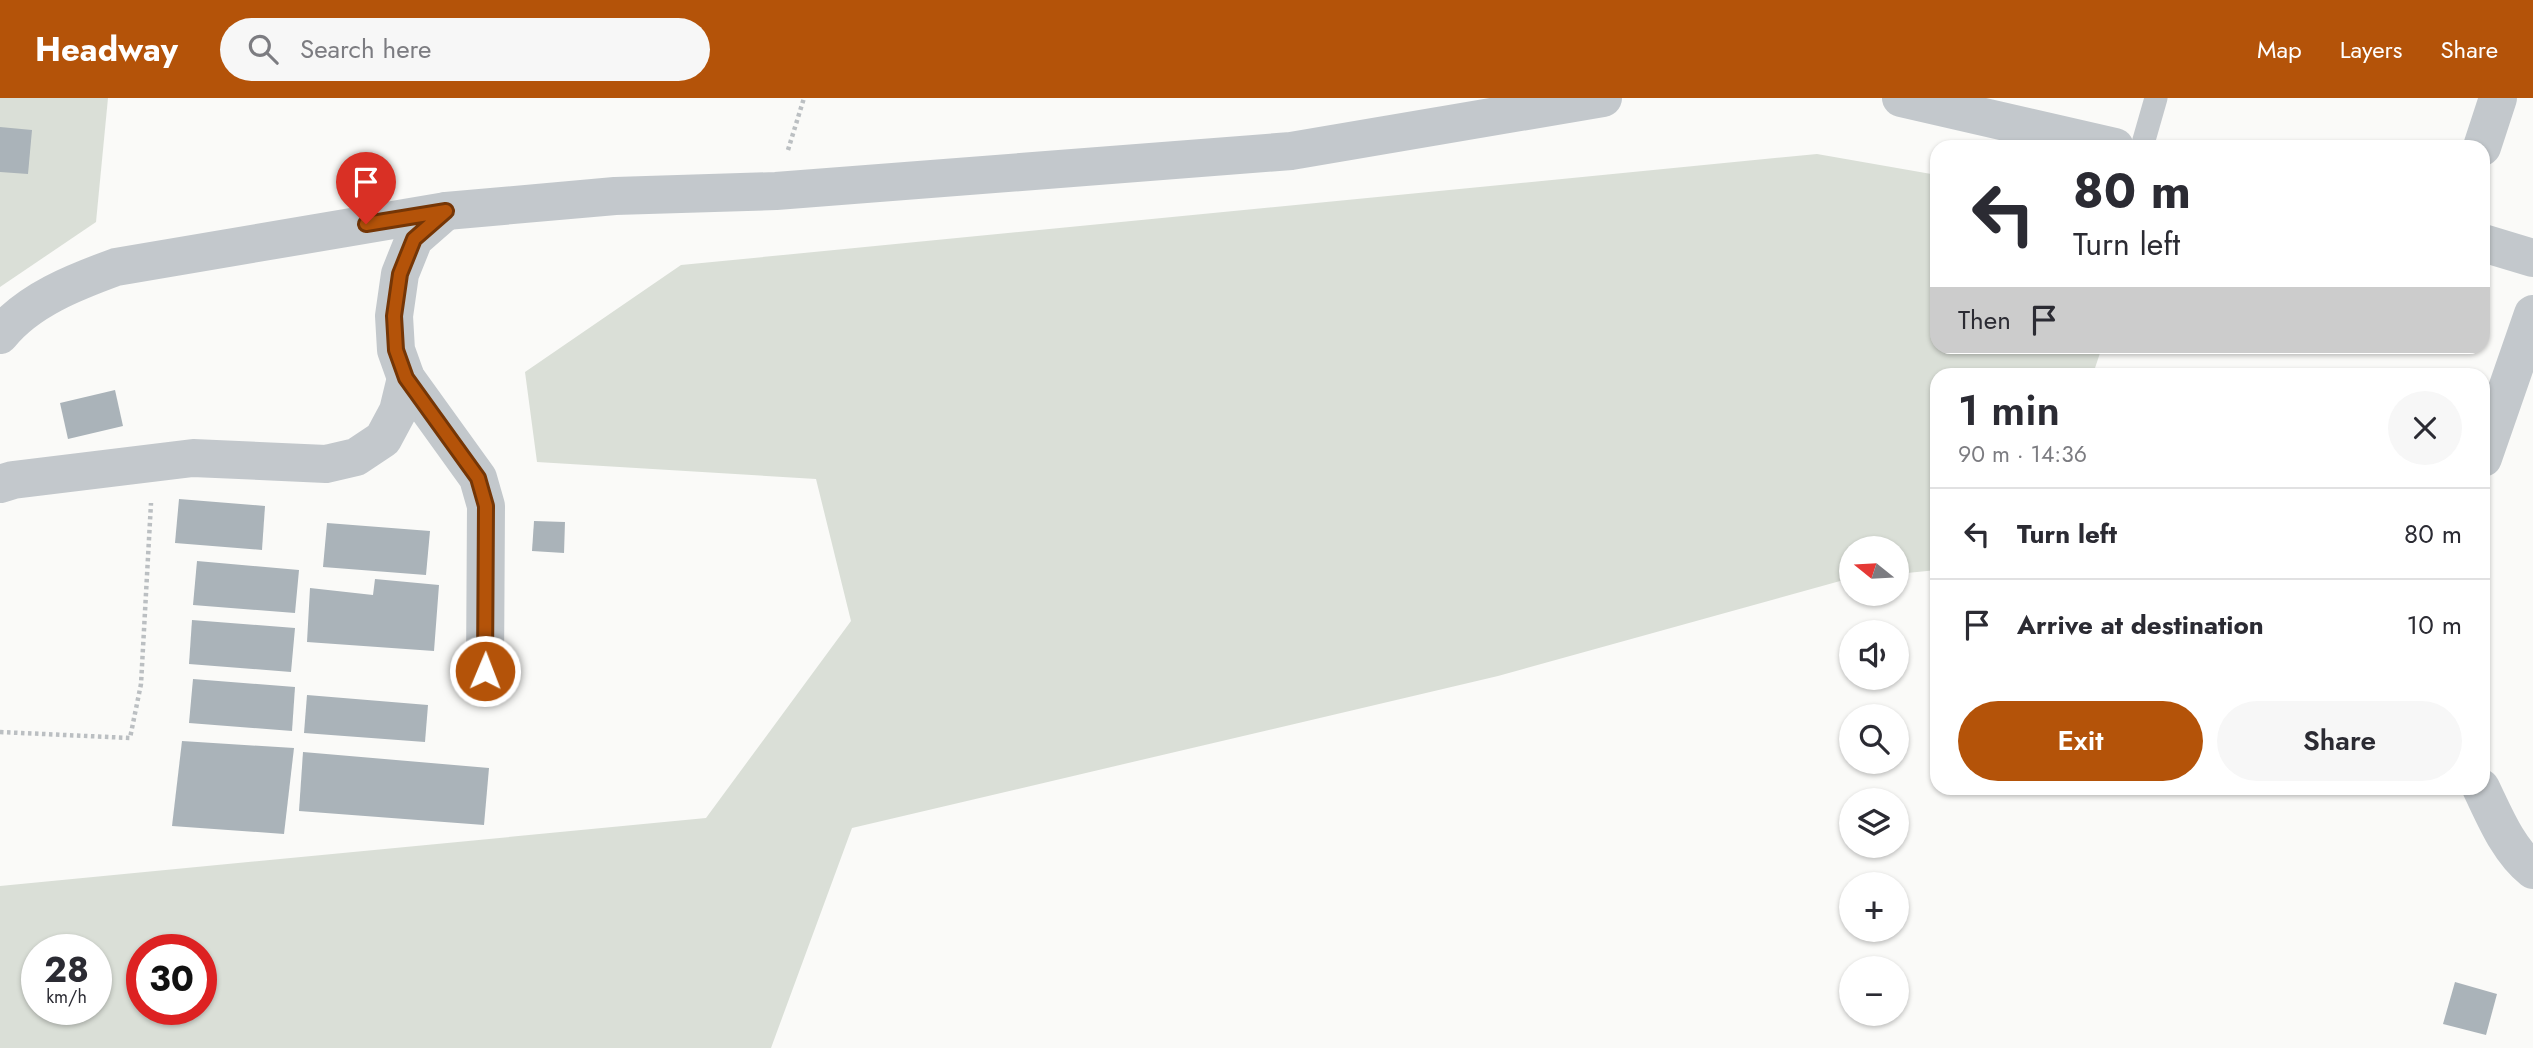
<!DOCTYPE html>
<html lang="en">
<head>
<meta charset="utf-8">
<style>
  body { margin:0; font-family:Jost,sans-serif; background:#f7f7f7; color:#2b2b33; height:100vh; display:flex; flex-direction:column; font-size:26px; white-space:nowrap }
  * { box-sizing:border-box; margin:0 }
  p { font-size:23px; color:#7c7c81 }
  .icon { flex:none; width:38px; height:38px; fill:none; stroke:currentColor; stroke-width:2; stroke-linecap:round; stroke-linejoin:round }
  .map { position:relative; flex:1; overflow:hidden }
  .details { position:absolute; left:1930px; top:270px; width:560px; height:427px; display:flex; flex-direction:column; background:#fff; border-radius:21px; box-shadow:0 2px 5px #0004 }
  .details>* { flex:none }
  .banner { position:absolute; left:1930px; top:42px; width:560px; height:214px; border-radius:21px; box-shadow:0 2px 5px #0004; background:#fff; color:#2b2b33; overflow:hidden }
  .needle { width:46px; rotate:288deg }
  .controls { position:absolute; left:1839px; top:438px; display:grid; gap:14px }
  .controls a { display:grid; place-items:center; width:70px; height:70px; border-radius:50%; background:#fff; box-shadow:0 2px 5px #0004; font-size:35px }
  .speed { position:absolute; left:21px; top:836px; display:flex; gap:14px; font-size:35px; font-weight:700; text-align:center }
  .speed>* { display:grid; place-content:center; width:91px; height:91px; border-radius:50%; background:#fff; box-shadow:0 2px 5px #0004; line-height:1 }
  .speed small { font-size:18px; font-weight:400 }
  .speed .limit { border:10px solid #d22; background:#fff; color:#111 }
  .pin { position:absolute; display:grid; place-items:center; width:60px; height:60px; color:#fff; margin:-72px -30px; border-radius:50% 50% 50% 0; rotate:-45deg; box-shadow:0 0 7px #0007 }
  .pin .icon { rotate:45deg }
  .me { position:absolute; width:77px; margin:-38px; rotate:1deg; stroke-linejoin:round; filter:drop-shadow(0 0 5px #0008) }
  .turn { display:flex; align-items:center; gap:24px; height:147px; padding:0 28px; font-size:32px }
  .turn .icon { width:91px; height:91px; stroke-width:2.5 }
  .turn b { display:block; font-size:49px; line-height:60px }
  .then { display:flex; align-items:center; height:66px; padding:0 28px; background:#0003; gap:14px; font-size:26px }
  .round { display:grid; place-items:center; flex:none; width:74px; height:74px; border-radius:37px; background:#f7f7f7 }
  .head { display:flex; align-items:center; justify-content:space-between; height:119px; padding:0 28px }
  h1 { font-size:42px; font-weight:600; line-height:52px }
  .action { display:flex; gap:14px; margin-top:auto; padding:14px 28px }
  .action a { flex:1; height:80px; border-radius:42px; background:#b45309; color:#fff; font-size:28px; font-weight:600; line-height:80px; text-align:center }
  .action a+a { background:#f7f7f7; color:#2b2b33 }
  ul { padding:0; list-style:none }
  li { display:flex; align-items:center; gap:21px; height:91px; padding:0 28px; border-top:2px solid #e1e1e2 }
  li div { flex:1 }
  li b { display:block; font-size:26px }
  li em { font-style:normal }
  header { display:flex; align-items:center; gap:42px; box-sizing:border-box; height:98px; padding:0 35px; background:#b45309; color:#fff }
  header strong { font-size:33px }
  nav { display:flex; gap:38px; margin-inline-start:auto; font-size:24px }
  .search { width:490px; height:63px; background:#f7f7f7; display:flex; align-items:center; gap:18px; box-sizing:border-box; padding:0 24px; border-radius:38px; color:#7c7c81; font-size:26px }
  .map>svg:first-child { display:block }
</style>
</head>
<body>
<header>
<strong>Headway</strong>
<div class="search"><svg class="icon" aria-label="search" viewBox="0 0 24 24"><circle cx="10" cy="10" r="6"/><path d="M15 15l6 6"/></svg>Search here</div>
<nav><a>Map</a><a>Layers</a><a>Share</a></nav>
</header>
<div class="map">
<svg width="2533" height="950" viewBox="0 0 2533 950">
  <rect width="100%" height="100%" fill="#fafaf8"/>
  <g fill="#dadfd7" fill-rule="evenodd">
    <polygon points="0,0 108,0 96,124 0,189"/>
    <path d="M1817,56L1937,77V248L2102,249L2093,276H1937V472L1897,476V450H1852L1851,480L1498,578L852,730L771,950H0V788L706,720L851,523L816,381L537,364L525,274L681,167ZM37,852H96V912H37ZM142,852H201V912H142Z"/>
  </g>
  <g fill="#aab3b9">
    <polygon points="0,29 32,32 28,76 0,74"/>
    <polygon points="115,292 123,328 68,341 60,305"/>
    <polygon points="179,401 265,408 262,452 175,445"/>
    <polygon points="534,423 565,424 564,455 532,453"/>
    <polygon points="327,425 430,433 426,477 323,469"/>
    <polygon points="197,463 299,472 295,515 193,507"/>
    <polygon points="375,481 439,487 434,553 307,544 310,490 373,497"/>
    <polygon points="192,522 295,530 291,574 189,566"/>
    <polygon points="193,581 295,589 292,633 189,625"/>
    <polygon points="307,597 428,607 425,644 304,635"/>
    <polygon points="182,643 294,650 284,736 172,728"/>
    <polygon points="303,654 489,670 484,727 299,713"/>
    <polygon points="2455,884 2497,896 2486,937 2443,926"/>
  </g>
  <g fill="none" stroke-linecap="round" stroke-linejoin="round">
    <g stroke="#bbbfc2" stroke-width="4.5" stroke-dasharray="3.5 3.5" stroke-linecap="butt">
      <polyline points="788,52 804,0"/>
      <polyline points="0,634 130,640 141,586 151,405"/>
    </g>
    <polyline stroke="#c3c8cc" stroke-width="23" points="2142,49 2156,0"/>
    <g stroke="#c3c8cc" stroke-width="38">
      <polyline points="1901,0 2115,49"/>
      <polyline points="2482,49 2498,0"/>
      <polyline points="446,113 414,141 400,176 394,218 396,252 406,280 478,380 486,408 485,573"/>
      <polyline points="2483,145 2533,160"/>
      <path d="M0,237C28,202 75,184 116,169L446,113L615,98L776,93L1291,53L1603,0"/>
      <polyline points="2483,360 2533,216"/>
      <polyline points="0,386 13,382 193,360 326,366 356,359 383,341 398,313 406,280"/>
      <path d="M2481,690C2495,719 2508,752 2533,772"/>
    </g>
  </g>
  <g fill="none" stroke-linecap="round" stroke-linejoin="round">
    <defs>
      <polyline id="route" points="366,126 446,113 414,141 400,176 394,218 396,252 406,280 478,380 486,408 485,573"/>
    </defs>
    <use href="#route" stroke="#753606" stroke-width="18"/>
    <use href="#route" stroke="#b45309" stroke-width="12"/>
  </g>
</svg>
<div class="controls">
<a><svg class="needle" viewBox="-14 -14 28 28"><path d="M0-13l5 13h-10z" fill="#e53935"/><path d="M0 13l5-13h-10z" fill="#7c7c81"/></svg></a>
<a><svg class="icon" aria-label="sound" viewBox="0 0 24 24"><path d="M4 9h4l5-4v14l-5-4H4zM17 9q2 3 0 6"/></svg></a>
<a><svg class="icon" aria-label="search" viewBox="0 0 24 24"><circle cx="10" cy="10" r="6"/><path d="M15 15l6 6"/></svg></a>
<a><svg class="icon" aria-label="layers" viewBox="0 0 24 24"><path d="M12 4l9 5-9 5-9-5zM3 14l9 5 9-5"/></svg></a>
<a>+</a>
<a>−</a>
</div>
<div class="speed"><div>28<small>km/h</small></div><div class="limit">30</div></div>
<div class="pin" style="left:366px;top:126px;background:#d93025"><svg class="icon" aria-label="arrive" viewBox="0 0 24 24"><path d="M6 21V4h12l-3 4 3 4H6"/></svg></div>
<svg class="me" style="left:485px;top:573px" viewBox="-20 -20 40 40"><circle r="17" fill="#b45309" stroke="#fff" stroke-width="3"/><path d="M0-11L8 9 0 5-8 9z" fill="#fff"/></svg>
<div class="banner">
<div class="turn"><svg class="icon" aria-label="left" viewBox="0 0 24 24"><path d="M17 20v-9H6M10 6l-5 5 5 5"/></svg><div><b>80 m</b>Turn left</div></div>
<div class="then">Then<svg class="icon" aria-label="arrive" viewBox="0 0 24 24"><path d="M6 21V4h12l-3 4 3 4H6"/></svg></div>
</div>
<section class="details">
<div class="head"><div><h1>1 min</h1><p>90 m · 14:36</p></div><a class="round"><svg class="icon" aria-label="close" viewBox="0 0 24 24"><path d="M6 6l12 12M18 6L6 18"/></svg></a></div>
<ul>
<li><svg class="icon" aria-label="left" viewBox="0 0 24 24"><path d="M17 20v-9H6M10 6l-5 5 5 5"/></svg><div><b>Turn left</b></div><em>80 m</em></li>
<li><svg class="icon" aria-label="arrive" viewBox="0 0 24 24"><path d="M6 21V4h12l-3 4 3 4H6"/></svg><div><b>Arrive at destination</b></div><em>10 m</em></li>
</ul>
<div class="action"><a>Exit</a><a>Share</a></div>
</section>
</div>
</body>
</html>
